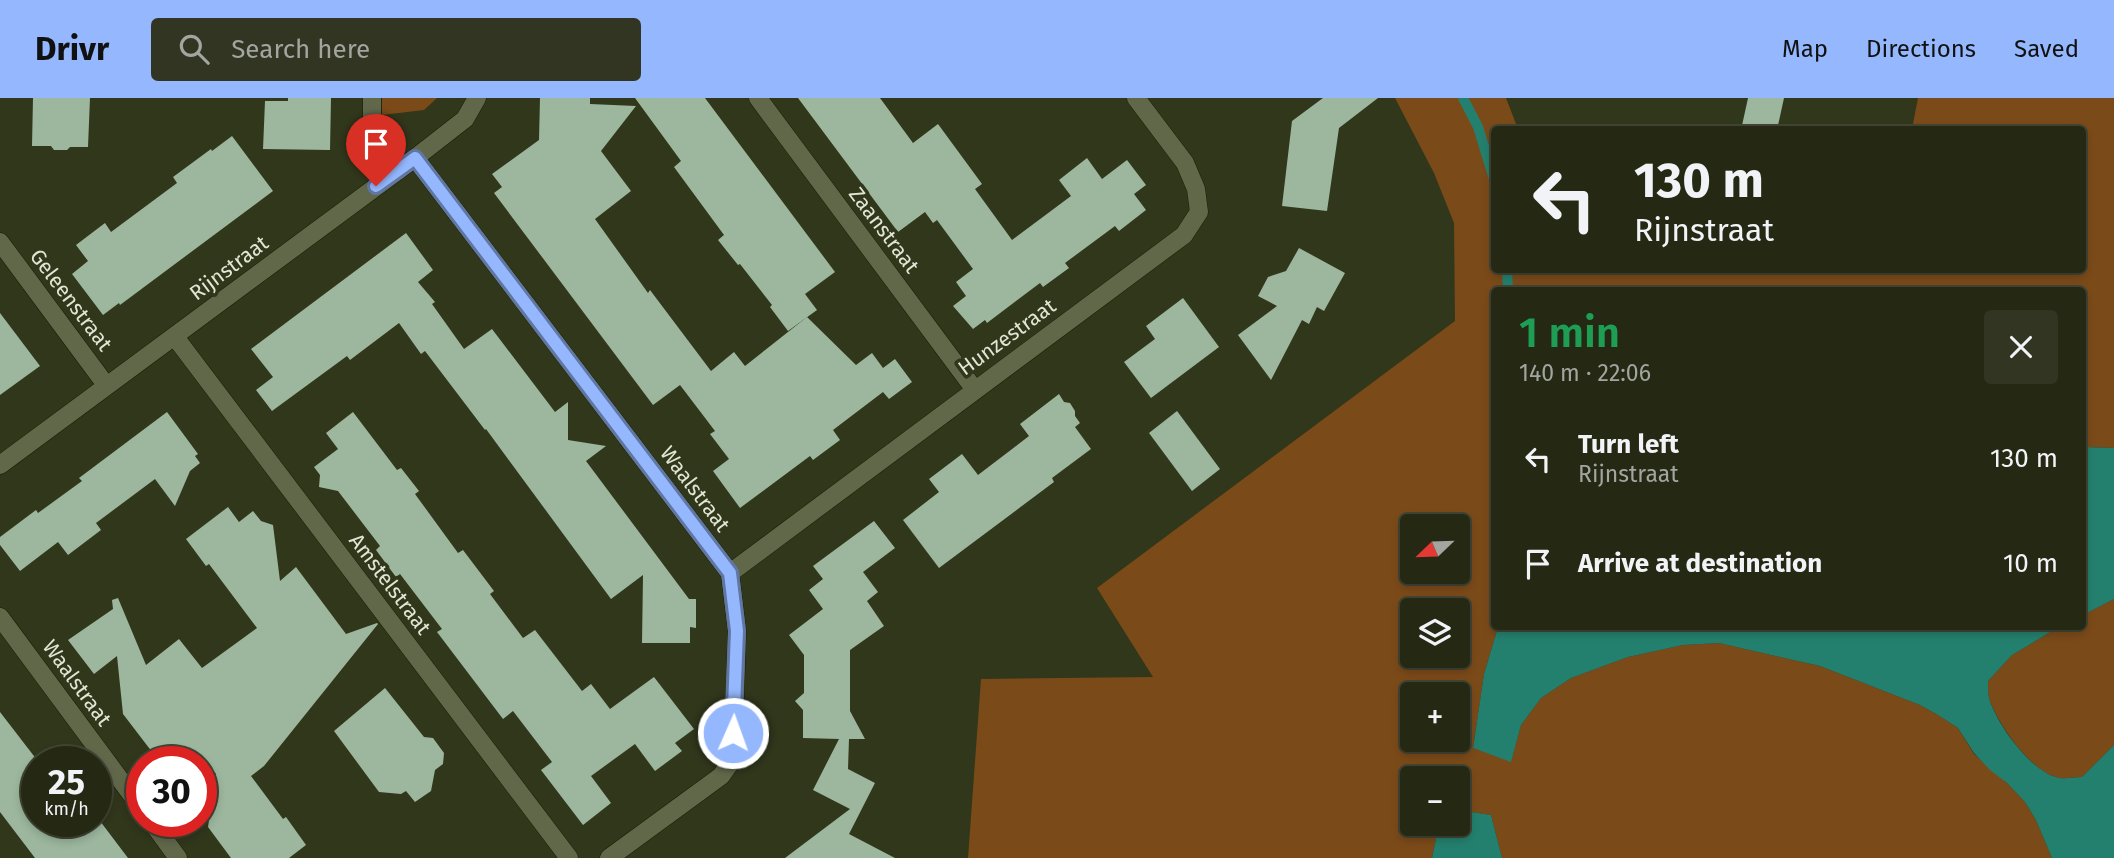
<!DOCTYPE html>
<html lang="en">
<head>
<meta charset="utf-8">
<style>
  body { margin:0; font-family:"Fira Sans",sans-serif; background:#313522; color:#f1f3f6; height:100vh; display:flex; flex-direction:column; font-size:26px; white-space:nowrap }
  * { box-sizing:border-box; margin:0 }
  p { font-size:23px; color:#a3a6a0 }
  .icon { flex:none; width:38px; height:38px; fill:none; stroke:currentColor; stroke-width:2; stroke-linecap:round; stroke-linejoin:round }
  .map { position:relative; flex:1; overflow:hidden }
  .sheet { position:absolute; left:1491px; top:189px; width:595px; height:343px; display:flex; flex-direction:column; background:#252914; border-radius:7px; box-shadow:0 4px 10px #0003,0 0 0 2px #424534 }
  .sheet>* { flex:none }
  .top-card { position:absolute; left:1491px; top:28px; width:595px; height:147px; border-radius:7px; box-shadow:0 4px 10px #0003,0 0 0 2px #424534; background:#252914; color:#f1f3f6; overflow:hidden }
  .needle { width:46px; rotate:247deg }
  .fabs { position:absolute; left:1400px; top:416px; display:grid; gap:14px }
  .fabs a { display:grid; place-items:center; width:70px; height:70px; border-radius:7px; background:#252914; box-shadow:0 4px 10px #0003,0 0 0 2px #424534; font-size:35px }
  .speed { position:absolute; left:21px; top:648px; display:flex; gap:14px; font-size:35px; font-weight:700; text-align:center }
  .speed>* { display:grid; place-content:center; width:91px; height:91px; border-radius:50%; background:#252914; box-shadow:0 4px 10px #0003,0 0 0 2px #424534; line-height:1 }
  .speed small { font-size:18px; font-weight:400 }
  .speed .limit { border:10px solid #d22; background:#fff; color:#111 }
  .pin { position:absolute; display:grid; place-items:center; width:60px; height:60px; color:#fff; margin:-72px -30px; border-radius:50% 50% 50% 0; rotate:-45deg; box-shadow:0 0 7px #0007 }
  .pin .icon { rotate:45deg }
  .me { position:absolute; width:77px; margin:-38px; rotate:2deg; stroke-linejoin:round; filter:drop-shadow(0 0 5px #0008) }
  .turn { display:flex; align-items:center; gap:24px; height:147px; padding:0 28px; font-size:32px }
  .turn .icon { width:91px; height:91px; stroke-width:2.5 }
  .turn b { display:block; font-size:49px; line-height:60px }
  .round { display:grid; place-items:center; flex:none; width:74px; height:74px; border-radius:7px; background:#313522 }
  .head { display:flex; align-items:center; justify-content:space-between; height:119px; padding:0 28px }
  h1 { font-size:42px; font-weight:600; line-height:52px; color:#1e9e55 }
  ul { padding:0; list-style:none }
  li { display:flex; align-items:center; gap:21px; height:105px; padding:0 28px }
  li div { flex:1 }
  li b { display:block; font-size:26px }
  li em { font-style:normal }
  header { display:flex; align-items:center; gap:42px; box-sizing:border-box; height:98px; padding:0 35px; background:#94b7fd; color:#111 }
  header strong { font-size:33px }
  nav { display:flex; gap:38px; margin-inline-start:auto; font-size:24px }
  .search { width:490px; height:63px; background:#313522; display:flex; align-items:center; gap:18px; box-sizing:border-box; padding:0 24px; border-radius:7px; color:#a3a6a0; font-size:26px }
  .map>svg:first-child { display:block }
</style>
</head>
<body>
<header>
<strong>Drivr</strong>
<div class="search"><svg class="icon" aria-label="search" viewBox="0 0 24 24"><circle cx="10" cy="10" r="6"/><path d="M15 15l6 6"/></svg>Search here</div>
<nav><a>Map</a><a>Directions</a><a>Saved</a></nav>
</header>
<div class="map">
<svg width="2114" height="760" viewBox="0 0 2114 760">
  <rect width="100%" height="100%" fill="#31371b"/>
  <g fill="#7b4a19" fill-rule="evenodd">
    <polygon points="382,0 437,0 424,12 382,17"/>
    <path d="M1395,0H1506L1518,31L1494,32V172H2082V32L1912,31L1918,0H2114V350L2083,349L2082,192H1494V528L1498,529L1484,576L1473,650L1511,663L1521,627L1541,600L1571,580L1628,559L1683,547L1719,545L1820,568L1920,607L1938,617L1958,630L1974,656L2007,685L2025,704L2036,722L2052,760H1502L1491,717L1458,712V681H1412V726H1439L1432,760H968L981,581L1153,579L1097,490L1455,223L1454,125L1434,75ZM1412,429H1458V474H1412ZM1412,513H1458V558H1412ZM1412,597H1458V642H1412Z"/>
    <path d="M2114,501V647L2082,679C2075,679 2067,681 2060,680C2032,676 1997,625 1989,600C1988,595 1988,588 1988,583L2012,557L2059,529L2082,528L2083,517Z"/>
  </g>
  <g fill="#24806e">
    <polygon points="2083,349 2114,350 2114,501 2083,517"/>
    <path d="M1498,529H2059L2012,557L1988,583C1988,588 1988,595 1989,600C1996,625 2032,676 2060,680C2067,681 2075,679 2082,679L2114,647V760H2052L2036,722L2025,704L2007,685L1990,672L1974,655L1958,630L1938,617L1920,607L1820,568L1719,545L1683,547L1628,559L1571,580L1541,600L1521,627L1511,664L1473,650L1484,576Z"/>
    <polygon points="1458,712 1491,717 1502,760 1432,760 1439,726 1458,726"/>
  </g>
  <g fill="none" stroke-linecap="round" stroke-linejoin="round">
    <g stroke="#24806e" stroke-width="10">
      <polyline points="1463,0 1478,29 1494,81"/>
      <polyline points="1507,172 1508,192"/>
    </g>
  </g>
  <g fill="#9cb79e">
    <polygon points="33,0 90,0 88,49 70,49 67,52 54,52 51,48 32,48"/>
    <polygon points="288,0 331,0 330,52 263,51 265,3 288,3"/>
    <polygon points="540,0 590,0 590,6 636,8 601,53 631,93 595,121 648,195 650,192 711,273 734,254 745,268 807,219 856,267 872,255 883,270 895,261 912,284 889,301 883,294 833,332 840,342 813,362 810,358 740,410 713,373 729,361 710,336 715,333 680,287 653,307 494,95 502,89 492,76 539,42"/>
    <polygon points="635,0 705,0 835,174 805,196 817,212 788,233 770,209 772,207 740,166 738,167 718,142 724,137 674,69 681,63"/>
    <polygon points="798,0 880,0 913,45 938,26 982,86 975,91 1012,142 1071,98 1059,82 1087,60 1102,81 1127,62 1146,87 1134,96 1146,112 1119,133 1115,128 1065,165 1069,170 1043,189 1040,185 987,225 985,222 973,231 953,208 966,198 956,184 973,171 937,122 933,125 925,114 898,134"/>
    <polygon points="1323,0 1378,0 1339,30 1327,113 1282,108 1292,23"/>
    <polygon points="1748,0 1784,0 1777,32 1741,32"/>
    <polygon points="232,38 273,93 120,207 119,205 103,217 72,176 88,163 76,147 105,125 111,134 177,85 173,79 211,51 212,53"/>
    <polygon points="406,135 433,172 418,184 435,204 432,206 464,251 492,231 555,314 568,304 568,342 606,348 586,363 689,501 696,501 696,530 690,529 690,545 642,545 643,477 611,501 486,331 485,332 425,253 421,256 399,225 350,262 347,258 272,313 256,292 273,279 251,251"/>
    <polygon points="1299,150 1345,175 1324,213 1317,209 1309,226 1302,222 1271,282 1238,237 1277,208 1258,198 1268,179 1286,173"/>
    <polygon points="1183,200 1219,249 1151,300 1124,264 1155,241 1146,228"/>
    <polygon points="0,215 40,268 0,297"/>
    <polygon points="1059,296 1064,304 1070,305 1075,313 1075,318 1080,325 1075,329 1091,351 1052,380 1054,384 939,470 903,422 939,394 929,381 962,356 978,377 1029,338 1020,326"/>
    <polygon points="1177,313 1220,371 1192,393 1149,335"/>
    <polygon points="167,314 198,356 195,358 200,365 190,373 175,408 155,381 96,425 101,432 68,457 58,444 20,473 0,447 0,439 36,412 38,415 82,383 79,380"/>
    <polygon points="353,314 397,372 401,370 419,393 415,396 458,455 463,452 494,493 490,496 523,540 535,532 582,593 591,586 610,611 654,579 694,631 675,645 682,653 655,673 635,646 591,678 611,705 583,727 541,672 552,664 513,613 503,621 437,534 442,531 400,476 396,479 376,452 380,448 338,393 319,389 320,377 314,369 338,351 326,335"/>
    <polygon points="228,409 239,424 253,413 261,423 273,427 280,483 296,469 346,536 377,525 378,526 264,668 251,678 283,721 286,719 306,747 289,760 231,760 208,729 216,675 201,686 201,663 159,663 123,616 117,558 94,576 68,542 113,511 112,502 118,500 146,567 179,541 202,570 257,530 209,466 206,468 186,441"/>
    <polygon points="874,423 895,450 863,474 878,494 867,503 884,528 850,552 850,613 865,641 849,641 848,671 875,685 849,736 895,760 785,760 850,711 813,692 839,641 803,640 803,612 795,603 804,595 804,557 789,537 823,511 809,492 823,481 813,468"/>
    <polygon points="385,590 424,639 433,640 444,655 443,666 435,672 431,693 415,704 406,693 401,696 379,694 334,633"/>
    <polygon points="0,614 37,662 37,723 100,723 128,760 35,760 0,714"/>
  </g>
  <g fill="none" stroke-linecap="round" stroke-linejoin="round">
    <defs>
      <polyline id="service" points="372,0 372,32 399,72"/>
      <g id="minor">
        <polyline points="758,0 975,292"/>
        <polyline points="415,60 730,475 737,533 733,661 721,678 609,760"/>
        <polyline points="0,144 106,287"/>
        <polyline points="175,239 569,760"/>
        <polyline points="0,367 415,60 465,21 477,0"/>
        <polyline points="730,475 1184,137 1199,114 1196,91 1185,65 1136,0"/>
        <polyline points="0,519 142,711"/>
        <polyline points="151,723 178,760"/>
      </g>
    </defs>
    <use href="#service" stroke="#191e03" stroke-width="19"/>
    <use href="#minor" stroke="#191e03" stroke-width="19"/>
    <use href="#service" stroke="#61684a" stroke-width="18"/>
    <use href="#minor" stroke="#61684a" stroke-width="18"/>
  </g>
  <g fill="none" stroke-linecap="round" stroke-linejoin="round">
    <defs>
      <polyline id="route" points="376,88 415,60 730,475 737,533 733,635"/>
    </defs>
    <use href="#route" stroke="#6077a4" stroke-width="18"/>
    <use href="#route" stroke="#94b7fd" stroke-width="12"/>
  </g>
  <g text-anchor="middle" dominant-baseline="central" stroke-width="7" stroke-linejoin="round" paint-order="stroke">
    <g font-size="21" fill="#e2e6d5" stroke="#31371b">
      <text transform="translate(884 132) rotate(53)">Zaanstraat</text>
      <text transform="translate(229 170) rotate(-37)">Rijnstraat</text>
      <text transform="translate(71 202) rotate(53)">Geleenstraat</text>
      <text transform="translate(1007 239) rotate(-36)">Hunzestraat</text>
      <text transform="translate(695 391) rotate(53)">Waalstraat</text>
      <text transform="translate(390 486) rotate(53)">Amstelstraat</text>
      <text transform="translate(77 585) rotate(54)">Waalstraat</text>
    </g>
  </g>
</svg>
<div class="fabs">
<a><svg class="needle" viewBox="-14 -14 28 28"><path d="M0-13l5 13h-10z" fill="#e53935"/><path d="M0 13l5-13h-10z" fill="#a3a6a0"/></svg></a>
<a><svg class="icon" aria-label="layers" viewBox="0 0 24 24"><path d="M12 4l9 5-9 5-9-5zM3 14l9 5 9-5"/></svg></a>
<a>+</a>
<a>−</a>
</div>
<div class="speed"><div>25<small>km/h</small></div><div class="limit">30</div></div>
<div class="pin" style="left:376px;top:88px;background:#d93025"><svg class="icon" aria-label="arrive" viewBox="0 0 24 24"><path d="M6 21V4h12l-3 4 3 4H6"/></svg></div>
<svg class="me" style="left:733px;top:635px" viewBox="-20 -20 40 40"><circle r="17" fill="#94b7fd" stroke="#fff" stroke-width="3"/><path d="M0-11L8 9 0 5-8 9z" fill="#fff"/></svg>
<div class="top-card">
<div class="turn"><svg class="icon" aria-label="left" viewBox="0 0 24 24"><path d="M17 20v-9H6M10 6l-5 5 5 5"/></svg><div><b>130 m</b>Rijnstraat</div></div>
</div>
<section class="sheet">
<div class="head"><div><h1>1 min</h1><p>140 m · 22:06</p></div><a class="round"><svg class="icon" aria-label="close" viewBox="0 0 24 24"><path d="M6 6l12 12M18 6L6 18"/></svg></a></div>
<ul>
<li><svg class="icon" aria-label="left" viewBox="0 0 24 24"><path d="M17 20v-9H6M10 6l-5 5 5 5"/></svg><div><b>Turn left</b><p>Rijnstraat</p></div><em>130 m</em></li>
<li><svg class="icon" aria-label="arrive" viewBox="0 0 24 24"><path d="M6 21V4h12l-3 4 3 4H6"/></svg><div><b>Arrive at destination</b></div><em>10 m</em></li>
</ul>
</section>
</div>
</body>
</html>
